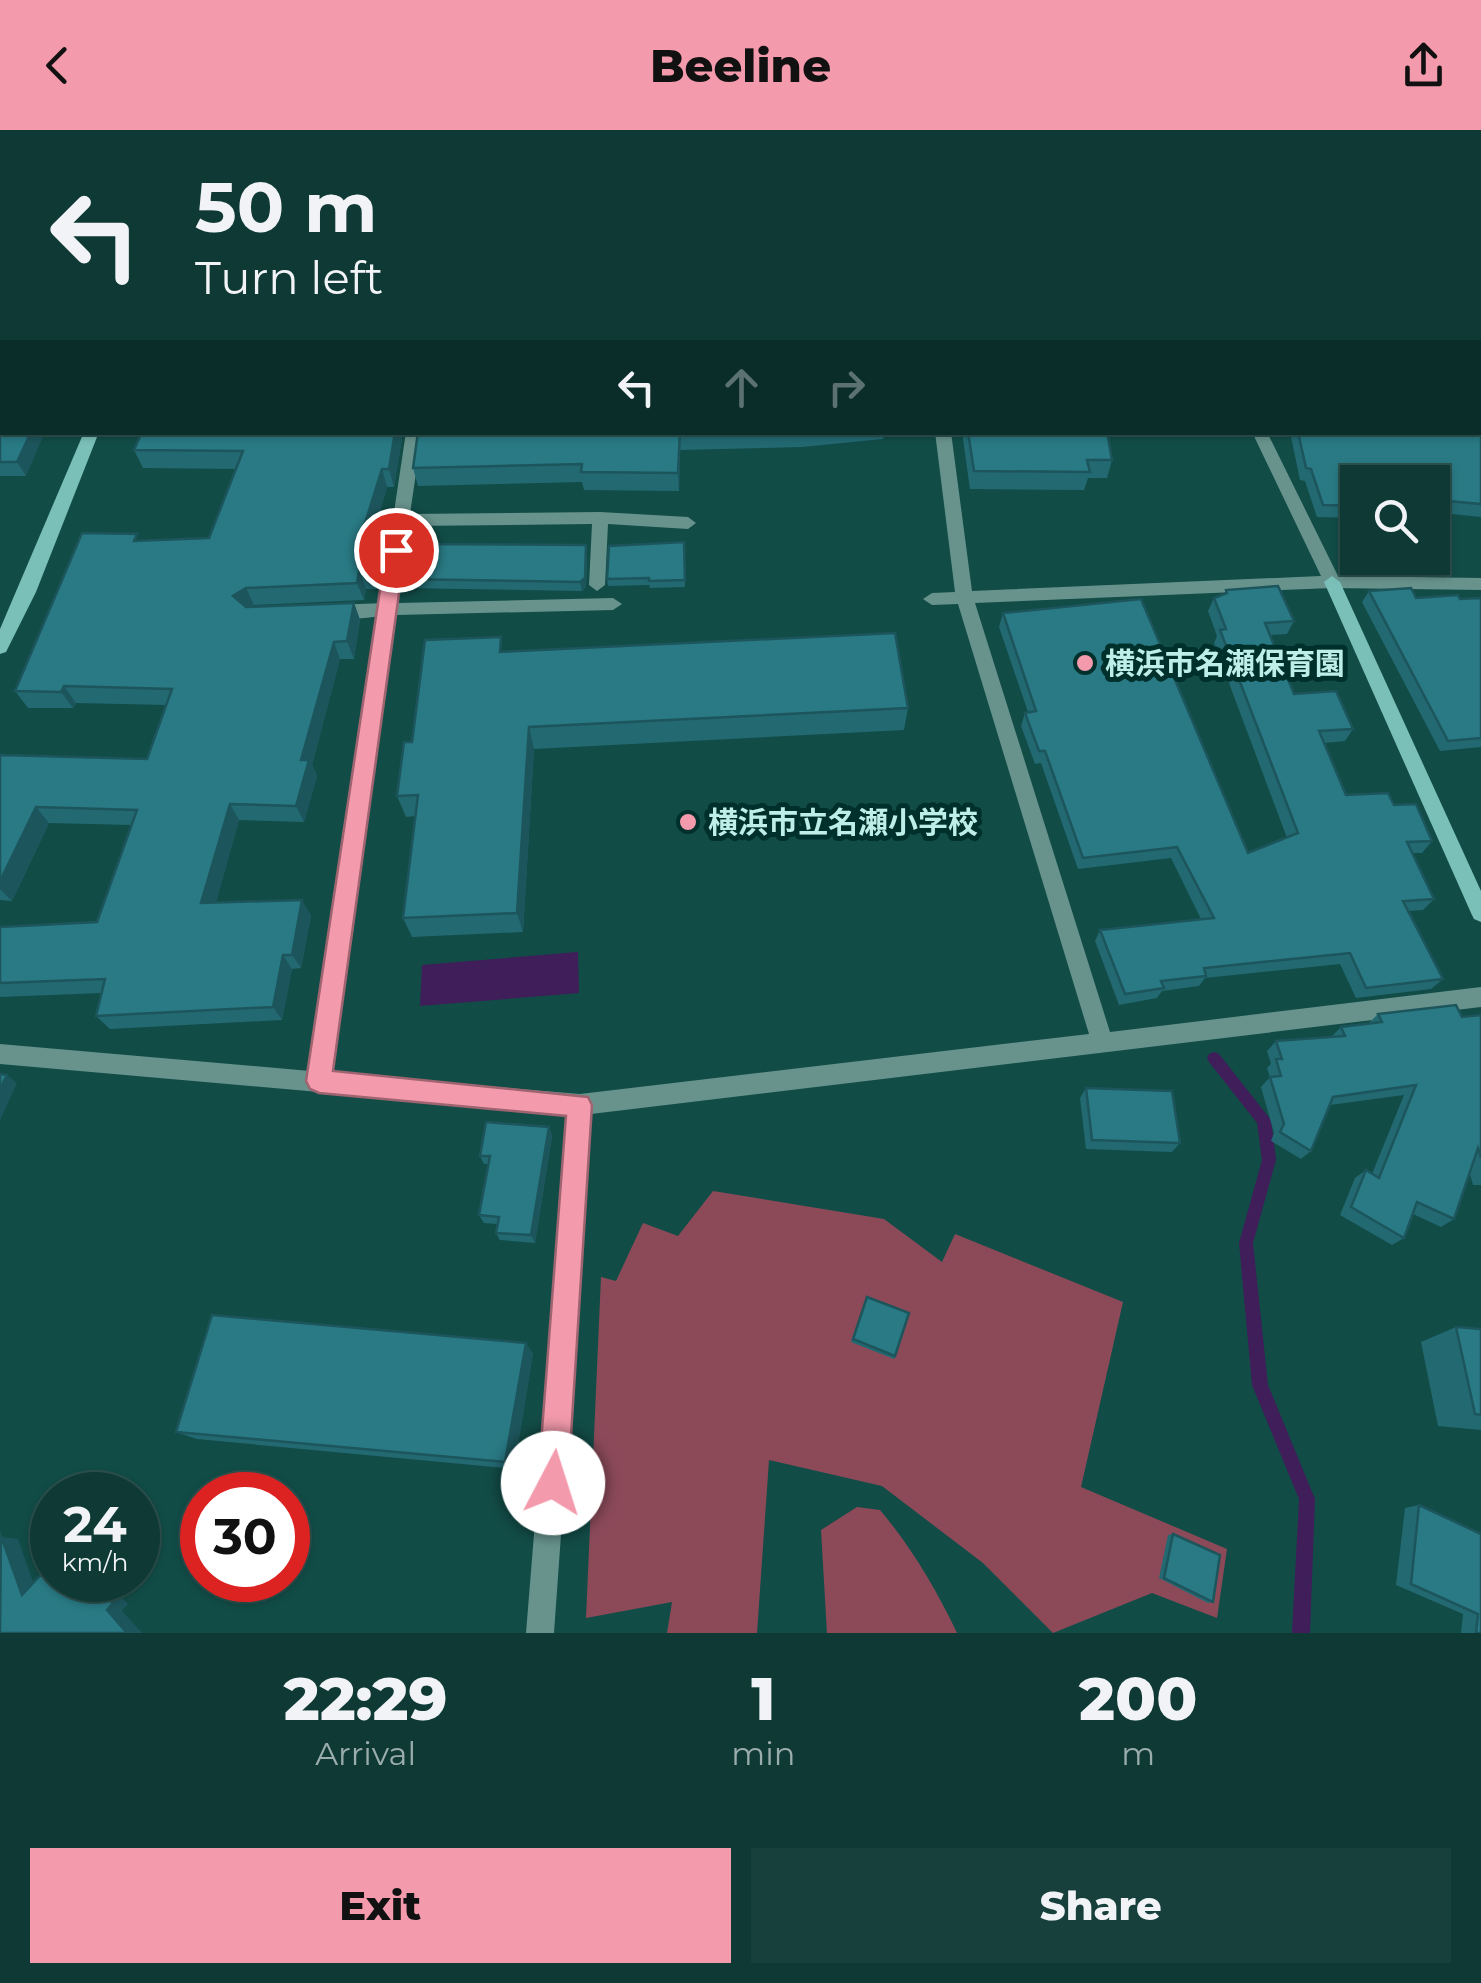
<!DOCTYPE html>
<html lang="en">
<head>
<meta charset="utf-8">
<style>
  body { margin:0; font-family:Montserrat,"Noto Sans JP",sans-serif; background:#17403d; color:#f1f3f6; height:100vh; display:flex; flex-direction:column; font-size:38px; white-space:nowrap }
  * { box-sizing:border-box; margin:0 }
  p { font-size:32px; color:#9bacad }
  .icon { flex:none; width:55px; height:55px; fill:none; stroke:currentColor; stroke-width:2; stroke-linecap:round; stroke-linejoin:round }
  .map { position:relative; height:1503px; overflow:hidden }
  .drawer { display:flex; flex-direction:column; background:#0e3935; flex:1 }
  .drawer>* { flex:none }
  .banner { position:absolute; left:0px; top:0px; width:1482px; height:305px; box-shadow:0 2px 8px #0004,0 0 0 2px #2e5350; background:#0e3935; color:#f1f3f6; overflow:hidden }
  .buttons { position:absolute; left:1340px; top:335px; display:grid; gap:20px }
  .buttons a { display:grid; place-items:center; width:110px; height:110px; border-radius:0px; background:#0e3935; box-shadow:0 2px 8px #0004,0 0 0 2px #2e5350; font-size:50px }
  .speed { position:absolute; left:30px; top:1342px; display:flex; gap:20px; font-size:50px; font-weight:700; text-align:center }
  .speed>* { display:grid; place-content:center; width:130px; height:130px; border-radius:50%; background:#0e3935; box-shadow:0 2px 8px #0004,0 0 0 2px #2e5350; line-height:1 }
  .speed small { font-size:25px; font-weight:400 }
  .speed .limit { border:15px solid #d22; background:#fff; color:#111 }
  .pin { position:absolute; display:grid; place-items:center; width:85px; height:85px; color:#fff; margin:-42px; border:5px solid #fff; border-radius:50%; box-shadow:0 2px 10px #0007 }
  .me { position:absolute; width:110px; margin:-55px; rotate:5deg; stroke-linejoin:round; filter:drop-shadow(0 0 8px #0008) }
  .turn { display:flex; align-items:center; gap:35px; height:210px; padding:0 30px; font-size:45px }
  .turn .icon { width:130px; height:130px; stroke-width:2.5 }
  .turn b { display:block; font-size:70px; line-height:85px }
  .lanes { display:flex; align-items:center; height:95px; padding:0 30px; background:#0003; justify-content:center; gap:50px; direction:ltr }
  .lanes .off { opacity:.35 }
  .eta { display:flex; justify-content:space-evenly; align-items:center; height:170px; text-align:center }
  .eta b { font-size:60px; font-weight:800; line-height:70px }
  .button { display:flex; gap:20px; margin-top:auto; padding:20px 30px }
  .button a { flex:1; height:115px; border-radius:0px; background:#f39aac; color:#111; font-size:40px; font-weight:800; line-height:115px; text-align:center }
  .button a+a { background:#17403d; color:#f1f3f6 }
  header { display:flex; justify-content:space-between; align-items:center; height:130px; padding:0 30px; background:#f39aac; color:#111; font-size:45px; font-weight:800 }
  .map>svg:first-child { display:block }
</style>
</head>
<body>
<header><svg class="icon" aria-label="back" viewBox="0 0 24 24"><path d="M15 5l-7 7 7 7"/></svg>Beeline<svg class="icon" aria-label="share" viewBox="0 0 24 24"><path d="M12 15V3M7 8l5-5 5 5M5 13v7h14v-7"/></svg></header>
<div class="map">
<svg width="1481" height="1503" viewBox="0 0 1481 1503">
  <rect width="100%" height="100%" fill="#124c47"/>
  <g fill="#8c4a59">
    <polygon points="713,1061 884,1089 942,1132 955,1104 1123,1172 1081,1357 1227,1419 1217,1488 1152,1463 1053,1503 983,1433 882,1356 769,1330 757,1503 667,1503 672,1472 586,1488 601,1147 616,1151 643,1093 678,1106"/>
    <path d="M857,1377L880,1380C912,1418 936,1459 957,1503H827L821,1400Z"/>
  </g>
  <polygon fill="#3f1e5a" points="578,822 579,863 420,876 422,835"/>
  <g fill="none" stroke-linecap="round" stroke-linejoin="round">
    <polygon fill="#3f1e5a" fill-rule="evenodd" points="1214,922 1219,924 1271,990 1276,1030 1253,1113 1268,1255 1315,1369 1310,1503 1292,1503 1299,1369 1252,1255 1239,1113 1262,1030 1257,993 1209,932 1207,928 1209,924"/>
    <path fill="#68938d" fill-rule="evenodd" d="M387,473L396,479C383,490 335,492 322,481L331,475Z"/>
    <g fill="#68938d" fill-rule="evenodd">
      <rect x="446" y="0" width="12" height="2"/>
      <polygon points="406,302 422,302 410,384 600,382 688,387 696,393 688,399 608,394 605,455 597,461 589,455 592,394 408,396 398,473 613,468 622,474 613,480 396,485 331,943 580,964 1089,904 958,474 932,475 923,469 932,463 955,462 935,302 951,302 972,461 1321,446 1252,302 1267,302 1338,446 1481,448 1481,460 1332,458 975,473 1110,902 1481,857 1481,877 591,984 554,1503 526,1503 568,984 0,934 0,914 310,941"/>
    </g>
    <g fill="#7ac0b8" fill-rule="evenodd">
      <polygon points="1104,0 1116,0 1117,2 1105,2"/>
      <polygon points="84,302 99,302 36,462 6,522 0,524 0,499"/>
      <polygon points="1332,446 1340,452 1481,761 1481,792 1474,789 1471,783 1324,452"/>
    </g>
  </g>
  <g fill="#236972">
    <polygon points="1140,0 1481,0 1481,387 1443,383 1442,386 1432,386 1432,352 1358,352 1358,388 1317,387 1305,351 1300,350 1290,302 1480,302 1480,2 1140,2"/>
    <polygon points="0,178 26,346 0,346"/>
    <polygon points="142,302 403,302 394,357 387,357 373,405 384,423 379,459 366,459 364,470 254,475 251,477 354,473 360,490 354,529 340,529 312,635 317,646 304,692 239,690 216,772 311,785 301,838 292,839 282,890 110,899 96,886 102,863 0,867 0,797 97,792 131,695 49,693 12,771 0,770 0,625 147,629 166,575 76,573 73,578 28,578 15,561 141,411 209,408 236,339 143,338 134,320"/>
    <polygon points="418,302 884,302 883,309 802,317 680,320 679,361 584,360 582,352 418,356 413,338"/>
    <polygon points="962,302 1107,302 1112,330 1107,348 1088,348 1084,360 970,359"/>
    <polygon points="684,412 685,457 650,458 649,455 608,456 607,449"/>
    <polygon points="587,423 586,457 582,461 404,458 401,449"/>
    <polygon points="1226,460 1294,491 1287,504 1270,505 1294,564 1353,599 1345,611 1324,613 1346,665 1394,675 1432,711 1422,723 1412,723 1434,769 1423,780 1408,781 1443,849 1431,859 1356,868 1340,834 1205,848 1199,856 1162,861 1157,868 1119,875 1095,811 1100,800 1201,789 1171,728 1078,739 1041,633 1035,634 1021,596 1025,583 1028,582 999,497 1003,483 1248,723 1287,708 1214,513 1217,506 1208,481 1214,468 1224,464"/>
    <polygon points="1369,461 1416,468 1481,468 1481,617 1440,621 1362,472"/>
    <polygon points="505,521 908,578 904,600 534,619 523,802 412,807 403,788 415,686 406,687 397,666 412,612"/>
    <polygon points="1378,884 1462,887 1481,885 1481,1055 1473,1055 1470,1044 1454,1089 1441,1097 1413,1084 1404,1108 1392,1115 1340,1085 1355,1048 1366,1040 1372,1044 1404,965 1330,975 1311,1021 1301,1029 1271,1011 1274,1003 1261,957 1270,947 1267,938 1271,934 1267,921 1276,911 1331,907 1341,897 1368,894"/>
    <polygon points="1086,958 1180,1013 1172,1022 1086,1019 1080,968"/>
    <polygon points="549,997 552,1006 535,1113 500,1110 496,1103 497,1094 484,1093 479,1085 489,1034 484,1034 480,1026"/>
    <polygon points="867,1167 895,1226 894,1229 851,1212"/>
    <polygon points="1456,1197 1481,1199 1481,1300 1438,1296 1421,1212"/>
    <polygon points="533,1223 514,1339 197,1309 176,1302"/>
    <polygon points="1419,1375 1481,1404 1481,1503 1461,1503 1463,1484 1396,1455 1405,1378"/>
    <polygon points="1173,1404 1213,1472 1208,1473 1159,1448 1168,1405"/>
  </g>
  <g fill="#1d555c">
    <polygon points="2,57 2,87 0,93 0,62"/>
    <polygon points="31,302 45,302 26,346 17,332"/>
    <polygon points="395,302 403,302 394,357 389,339"/>
    <polygon points="680,302 680,320 679,361 678,343"/>
    <polygon points="382,339 387,357 367,423 361,406"/>
    <polygon points="378,405 384,423 379,459 373,441"/>
    <polygon points="586,415 586,457 582,461 580,452"/>
    <polygon points="359,441 366,459 364,470 357,453"/>
    <polygon points="246,458 254,475 241,484 233,466"/>
    <polygon points="354,473 360,490 354,529 347,511"/>
    <polygon points="334,512 340,529 312,635 317,646 304,692 296,676 301,630"/>
    <polygon points="64,556 76,573 73,578 61,562"/>
    <polygon points="529,597 534,619 523,802 517,783"/>
    <polygon points="230,674 239,690 212,787 201,773"/>
    <polygon points="36,677 49,693 12,771 0,759 0,751"/>
    <polygon points="302,770 311,785 301,838 292,825"/>
    <polygon points="283,825 292,839 282,890 273,877"/>
    <polygon points="7,945 17,953 0,990 0,959"/>
    <polygon points="549,997 552,1006 535,1113 531,1105"/>
    <polygon points="526,1213 533,1223 514,1339 505,1332"/>
    <polygon points="0,1401 2,1407 18,1409 38,1466 22,1465 0,1417"/>
    <polygon points="80,1450 104,1450 128,1474 122,1481 142,1503 127,1503"/>
  </g>
  <g fill="#297a84" stroke="#1d555c" stroke-width="2.5">
    <polygon points="0,0 116,0 116,2 2,2 2,57 0,62"/>
    <polygon points="267,0 411,0 411,2 266,2"/>
    <polygon points="555,0 939,0 940,2 555,2"/>
    <polygon points="1144,0 1481,0 1481,374 1448,371 1449,374 1432,373 1432,352 1358,352 1358,376 1323,375 1311,339 1306,338 1298,302 1480,302 1480,2 1144,2"/>
    <polygon points="0,178 2,178 2,302 31,302 17,332 0,332"/>
    <polygon points="142,302 395,302 389,339 382,339 361,406 378,405 373,441 359,441 357,453 246,458 233,466 246,477 354,473 347,511 334,512 301,630 309,630 296,676 230,674 201,773 302,770 292,825 283,825 273,877 96,886 105,849 0,853 0,797 97,792 137,680 36,677 0,751 0,625 147,629 172,559 64,556 61,562 15,561 82,403 137,404 134,411 209,408 243,321 134,320"/>
    <polygon points="418,302 680,302 678,343 581,342 582,334 413,338"/>
    <polygon points="968,302 1107,302 1112,330 1087,330 1090,342 974,341"/>
    <polygon points="684,412 685,450 649,451 649,448 607,449 609,416"/>
    <polygon points="406,414 586,415 585,448 580,452 401,449"/>
    <polygon points="1278,456 1294,491 1265,493 1294,564 1336,561 1353,599 1319,601 1346,665 1388,663 1394,675 1416,674 1432,711 1407,712 1434,769 1403,771 1443,849 1366,858 1350,823 1204,838 1206,846 1161,851 1164,858 1125,864 1100,800 1214,788 1177,717 1083,728 1045,621 1039,621 1025,583 1036,581 1003,483 1141,469 1248,723 1298,703 1220,500 1226,499 1214,468 1227,463 1226,460"/>
    <polygon points="1411,458 1416,468 1458,465 1460,469 1481,468 1481,608 1448,611 1369,461"/>
    <polygon points="895,503 908,578 529,597 517,783 403,788 418,665 397,666 404,612 412,612 425,510 501,507 500,522"/>
    <polygon points="1456,875 1462,887 1481,885 1481,1028 1478,1018 1454,1089 1417,1072 1404,1108 1351,1077 1366,1040 1379,1048 1416,955 1333,967 1311,1021 1280,1002 1284,994 1270,947 1281,946 1276,929 1282,929 1276,911 1345,906 1341,897 1382,892 1378,884"/>
    <polygon points="0,944 7,945 0,959"/>
    <polygon points="1086,958 1172,961 1180,1013 1092,1010"/>
    <polygon points="486,992 549,997 531,1105 496,1103 499,1087 479,1085 490,1026 480,1026"/>
    <polygon points="867,1167 909,1183 895,1226 853,1209"/>
    <polygon points="212,1185 526,1213 505,1332 176,1302"/>
    <polygon points="1456,1197 1481,1199 1481,1285 1475,1284"/>
    <polygon points="1419,1375 1481,1404 1481,1503 1476,1503 1478,1484 1411,1454"/>
    <polygon points="1173,1404 1220,1425 1213,1472 1164,1448"/>
    <polygon points="1,1406 22,1465 52,1433 52,1450 90,1450 113,1473 107,1480 127,1503 0,1503"/>
  </g>
  <polygon fill="#f39aac" stroke="#9e6470" stroke-width="2.5" points="396,413 405,420 333,941 588,967 592,975 568,1353 563,1364 553,1368 542,1364 538,1353 566,986 319,963 310,959 306,951 386,420"/>
  <g fill="#f39aac" stroke="#00302c" stroke-width="4">
    <circle cx="1085" cy="533" r="10"/>
    <circle cx="688" cy="692" r="10"/>
  </g>
  <g text-anchor="middle" dominant-baseline="central" stroke-width="10" stroke-linejoin="round" paint-order="stroke">
    <g font-size="30" font-weight="bold" fill="#bfede7" stroke="#00302c" text-anchor="start">
      <text x="1105" y="533">横浜市名瀬保育園</text>
      <text x="708" y="692">横浜市立名瀬小学校</text>
    </g>
  </g>
</svg>
<div class="buttons">
<a><svg class="icon" aria-label="search" viewBox="0 0 24 24"><circle cx="10" cy="10" r="6"/><path d="M15 15l6 6"/></svg></a>
</div>
<div class="speed"><div>24<small>km/h</small></div><div class="limit">30</div></div>
<div class="pin" style="left:396px;top:420px;background:#d93025"><svg class="icon" aria-label="arrive" viewBox="0 0 24 24"><path d="M6 21V4h12l-3 4 3 4H6"/></svg></div>
<svg class="me" style="left:553px;top:1353px" viewBox="-20 -20 40 40"><circle r="19" fill="#fff"/><path d="M0-13L10 11 0 6-10 11z" fill="#f39aac"/></svg>
<div class="banner">
<div class="turn"><svg class="icon" aria-label="left" viewBox="0 0 24 24"><path d="M17 20v-9H6M10 6l-5 5 5 5"/></svg><div><b>50 m</b>Turn left</div></div>
<div class="lanes"><svg class="icon" aria-label="left" viewBox="0 0 24 24"><path d="M17 20v-9H6M10 6l-5 5 5 5"/></svg><svg class="icon off" aria-label="ahead" viewBox="0 0 24 24"><path d="M12 20V5M6 11l6-6 6 6"/></svg><svg class="icon off" aria-label="right" viewBox="0 0 24 24"><path d="M7 20v-9h11M14 6l5 5-5 5"/></svg></div>
</div>
</div>
<section class="drawer">
<div class="eta">
<div><b>22:29</b><p>Arrival</p></div>
<div><b>1</b><p>min</p></div>
<div><b>200</b><p>m</p></div>
</div>
<div class="button"><a>Exit</a><a>Share</a></div>
</section>
</body>
</html>
